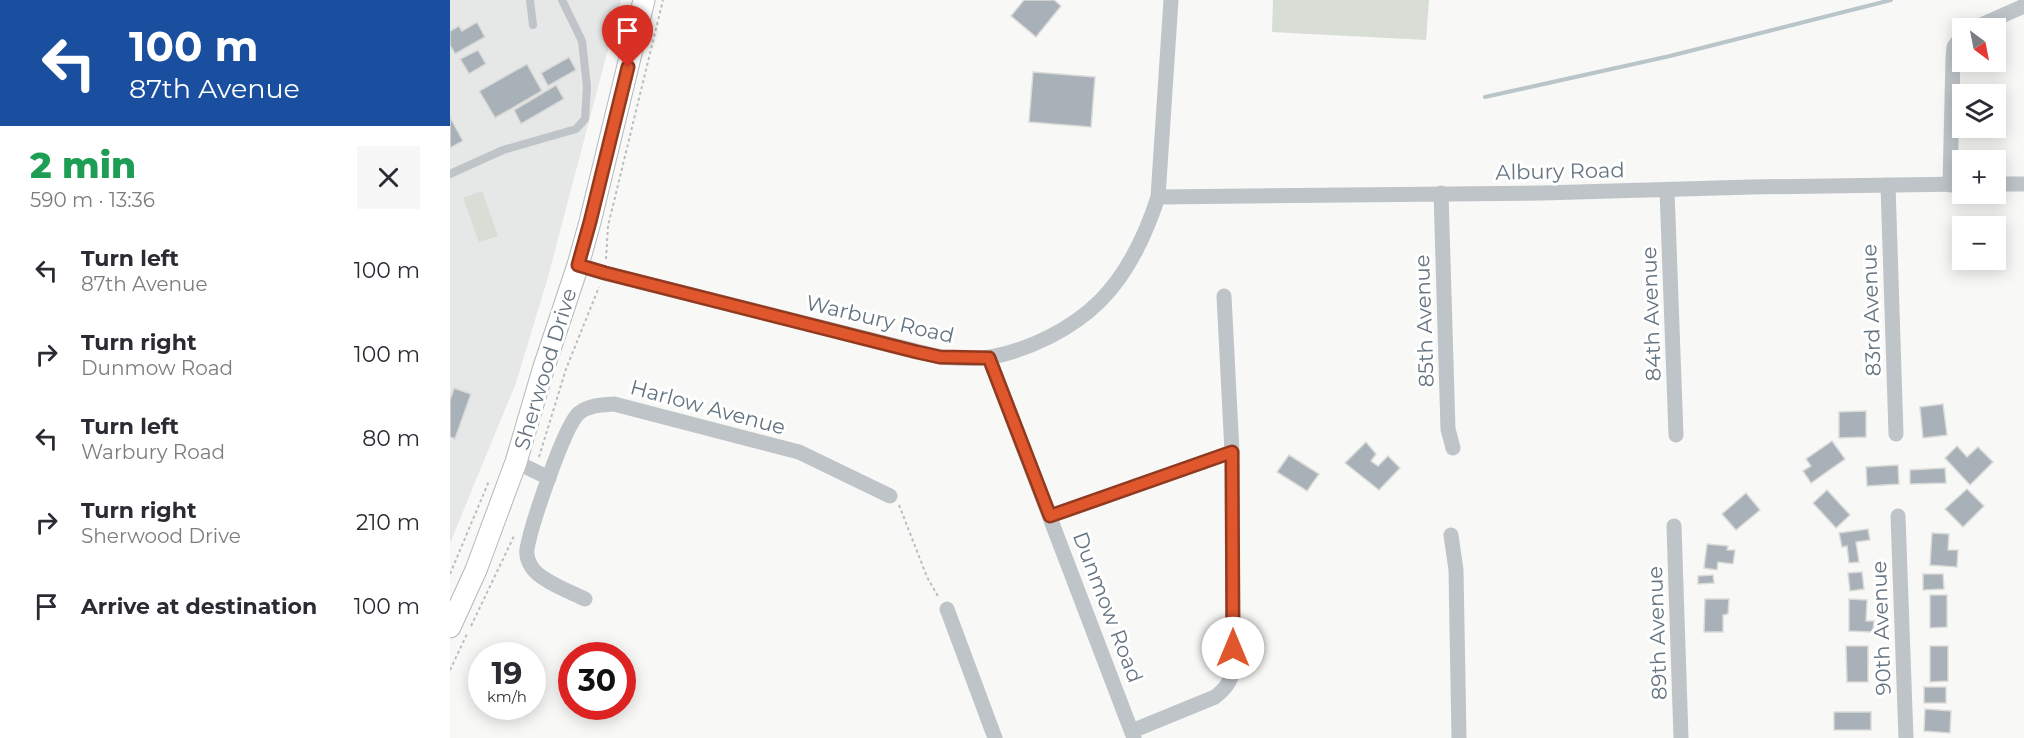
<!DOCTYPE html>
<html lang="en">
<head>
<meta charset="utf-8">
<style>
  body { margin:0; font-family:Montserrat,sans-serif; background:#f7f7f7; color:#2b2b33; height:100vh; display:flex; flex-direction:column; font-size:22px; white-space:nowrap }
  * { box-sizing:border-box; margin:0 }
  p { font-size:20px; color:#7c7c81 }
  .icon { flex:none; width:33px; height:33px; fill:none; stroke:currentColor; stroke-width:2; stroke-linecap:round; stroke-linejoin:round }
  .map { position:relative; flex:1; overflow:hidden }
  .details { display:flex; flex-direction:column; background:#fff; width:450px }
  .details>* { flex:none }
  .banner { background:#1a4fa0; color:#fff; overflow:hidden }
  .needle { width:39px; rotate:148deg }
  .tools { position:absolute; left:1502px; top:18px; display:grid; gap:12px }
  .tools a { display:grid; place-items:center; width:54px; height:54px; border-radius:0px; background:#fff; box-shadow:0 3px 15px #0003; font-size:30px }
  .speed { position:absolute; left:18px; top:642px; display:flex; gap:12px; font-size:30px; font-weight:700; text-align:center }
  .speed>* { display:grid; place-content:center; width:78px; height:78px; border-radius:50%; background:#fff; box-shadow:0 3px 15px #0003; line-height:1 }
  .speed small { font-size:15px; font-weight:400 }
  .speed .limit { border:9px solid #d22; background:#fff; color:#111 }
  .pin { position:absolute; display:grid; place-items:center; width:51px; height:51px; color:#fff; margin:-62px -26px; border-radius:50% 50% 50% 0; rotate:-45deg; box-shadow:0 0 6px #0007 }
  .pin .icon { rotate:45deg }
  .me { position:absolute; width:66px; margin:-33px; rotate:0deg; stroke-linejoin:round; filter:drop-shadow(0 0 4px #0008) }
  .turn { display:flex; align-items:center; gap:21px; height:126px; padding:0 30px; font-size:27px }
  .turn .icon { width:78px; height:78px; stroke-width:2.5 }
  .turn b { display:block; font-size:42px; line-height:51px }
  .round { display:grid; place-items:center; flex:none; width:63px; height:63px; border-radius:0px; background:#f7f7f7 }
  .summary { display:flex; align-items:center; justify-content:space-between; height:102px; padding:0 30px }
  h1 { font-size:36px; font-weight:800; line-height:45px; color:#1e9e55 }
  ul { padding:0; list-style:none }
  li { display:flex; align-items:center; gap:18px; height:84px; padding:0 30px }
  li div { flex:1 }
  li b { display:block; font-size:22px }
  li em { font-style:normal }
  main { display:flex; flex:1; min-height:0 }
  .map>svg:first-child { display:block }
</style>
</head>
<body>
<main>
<section class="details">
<div class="banner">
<div class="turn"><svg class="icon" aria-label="left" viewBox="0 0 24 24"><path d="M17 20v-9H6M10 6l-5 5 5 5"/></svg><div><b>100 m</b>87th Avenue</div></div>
</div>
<div class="summary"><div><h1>2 min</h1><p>590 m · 13:36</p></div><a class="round"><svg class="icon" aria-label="close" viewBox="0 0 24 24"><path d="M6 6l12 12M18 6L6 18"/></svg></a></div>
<ul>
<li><svg class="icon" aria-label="left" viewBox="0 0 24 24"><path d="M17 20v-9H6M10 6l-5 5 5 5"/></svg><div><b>Turn left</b><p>87th Avenue</p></div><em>100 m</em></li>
<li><svg class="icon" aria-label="right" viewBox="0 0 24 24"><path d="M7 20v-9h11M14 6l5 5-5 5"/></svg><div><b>Turn right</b><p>Dunmow Road</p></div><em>100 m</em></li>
<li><svg class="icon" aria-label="left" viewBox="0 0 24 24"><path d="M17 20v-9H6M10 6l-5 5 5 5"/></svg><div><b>Turn left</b><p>Warbury Road</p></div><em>80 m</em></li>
<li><svg class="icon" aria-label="right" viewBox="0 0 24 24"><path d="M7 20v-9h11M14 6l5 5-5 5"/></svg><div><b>Turn right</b><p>Sherwood Drive</p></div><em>210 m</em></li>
<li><svg class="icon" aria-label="arrive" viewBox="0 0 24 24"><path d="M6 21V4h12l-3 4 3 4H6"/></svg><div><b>Arrive at destination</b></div><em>100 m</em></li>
</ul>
</section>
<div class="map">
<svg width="1574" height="738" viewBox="0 0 1574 738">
  <rect width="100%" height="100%" fill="#f8f8f6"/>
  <polygon fill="#e6e7e7" points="0,0 171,0 98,277 66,383 0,543"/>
  <g fill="#d8ddd5">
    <polygon points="823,0 979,0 976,40 822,32"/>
    <polygon points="32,191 48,236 29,242 13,198"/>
  </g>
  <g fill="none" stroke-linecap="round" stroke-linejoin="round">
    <polyline stroke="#b9c5c9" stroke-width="4" points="1035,97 1220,56 1441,0"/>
  </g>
  <g fill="#a8b1b7" stroke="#dadad8" stroke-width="1.5">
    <polygon points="574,0 604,0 611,6 586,37 561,16"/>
    <polygon points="27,22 35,37 5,54 0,45 0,31 9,26 12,31"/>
    <polygon points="28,50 36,64 19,74 10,59"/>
    <polygon points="119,57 126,70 98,86 91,73"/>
    <polygon points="77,64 92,91 45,118 29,91"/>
    <polygon points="583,72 645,77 641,127 579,122"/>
    <polygon points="106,85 114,99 71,124 64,110"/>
    <polygon points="0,117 13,141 0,148"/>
    <polygon points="4,388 21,394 5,439 0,437 0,400"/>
    <polygon points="1493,404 1497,435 1473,438 1470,407"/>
    <polygon points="1416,411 1416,437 1389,438 1389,412"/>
    <polygon points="1382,441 1395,459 1361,483 1353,471 1361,466 1356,459"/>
    <polygon points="916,442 926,454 921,461 928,466 938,456 950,468 929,490 895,463"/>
    <polygon points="1507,446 1517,457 1528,447 1543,462 1520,485 1495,458"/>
    <polygon points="839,455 869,474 857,491 827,472"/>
    <polygon points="1448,465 1449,484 1417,486 1416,467"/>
    <polygon points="1495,468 1496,483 1460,484 1460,470"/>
    <polygon points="1517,489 1534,506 1513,527 1495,509"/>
    <polygon points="1377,490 1400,515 1386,528 1363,503"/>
    <polygon points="1296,493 1310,510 1286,530 1272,514"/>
    <polygon points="1418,529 1420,540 1406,542 1409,562 1399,563 1397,546 1392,547 1389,533"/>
    <polygon points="1482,533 1499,534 1498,550 1508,550 1507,567 1480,565"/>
    <polygon points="1257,544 1278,546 1277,550 1285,550 1283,564 1268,562 1267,570 1254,568"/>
    <polygon points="1412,572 1414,589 1400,591 1398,573"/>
    <polygon points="1473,574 1493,574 1494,589 1473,590"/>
    <polygon points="1263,575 1264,583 1248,584 1248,576"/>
    <polygon points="1480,595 1497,595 1497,627 1480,628"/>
    <polygon points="1255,599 1279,599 1278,614 1273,615 1273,632 1254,632"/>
    <polygon points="1399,599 1417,600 1416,621 1424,621 1423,632 1399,631"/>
    <polygon points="1396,646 1418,646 1418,682 1397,682"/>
    <polygon points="1480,646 1498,646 1498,681 1480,682"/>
    <rect x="1474" y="687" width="22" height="16"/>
    <polygon points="1475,709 1501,711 1500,733 1474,731"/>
    <rect x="1384" y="712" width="37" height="18"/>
  </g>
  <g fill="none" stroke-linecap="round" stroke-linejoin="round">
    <defs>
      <polyline id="secondary" points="0,627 26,570 66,462 93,370 128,265 140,222 194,0"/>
    </defs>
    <use href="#secondary" stroke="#b2b8bc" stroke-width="23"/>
    <g stroke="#babdc0" stroke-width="2" stroke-dasharray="3 3" stroke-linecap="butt">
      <polyline points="156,259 158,226 213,0"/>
      <polyline points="89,457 116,369 149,287"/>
      <polyline points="449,505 477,577 489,598"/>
      <polyline points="0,574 39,481"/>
      <polyline points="21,626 65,534"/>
      <polyline points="0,670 17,634"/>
    </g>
    <g stroke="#bfc4c8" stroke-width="8">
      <polyline points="80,0 83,25"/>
      <polyline points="0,174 53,150 126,129 135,119 137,87 132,41 112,0"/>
    </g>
    <g stroke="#bfc4c8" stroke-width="15">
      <polyline points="1524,28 1574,6"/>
      <polyline points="1545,184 1574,184"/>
      <polyline points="1438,185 1446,434"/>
      <polyline points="1500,185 1503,58 1504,47 1512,36"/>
      <polyline points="1217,190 1226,435"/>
      <polyline points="991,193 998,429 1003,448"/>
      <polyline points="708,197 1092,193 1302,187 1512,184"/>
      <path d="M128,265L155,273L490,357C506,358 524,360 541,357C579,350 622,329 650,301C678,273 696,234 708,197L721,0"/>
      <polyline points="539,358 684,738"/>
      <polyline points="66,462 99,478"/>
      <polyline points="600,516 782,452"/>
      <polyline points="1448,516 1456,738"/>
      <polyline points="1224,526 1231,738"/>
      <polyline points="1001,535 1006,570 1009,738"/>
      <path d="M135,599C121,592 88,580 81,566C78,561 76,555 77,549C81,526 114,426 129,413C139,405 152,405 164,404L349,452L440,496"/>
      <polyline points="497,609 545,738"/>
      <path d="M682,731L765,697C775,689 781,682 783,669L782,452L774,296"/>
    </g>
    <use href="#secondary" stroke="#fff" stroke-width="21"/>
  </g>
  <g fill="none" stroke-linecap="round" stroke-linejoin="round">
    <defs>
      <polyline id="route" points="178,67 140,222 128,265 155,273 467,352 490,357 539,358 600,516 782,452 783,648"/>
    </defs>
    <use href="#route" stroke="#92391e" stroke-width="15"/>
    <use href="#route" stroke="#e0572e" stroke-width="10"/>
  </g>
  <g text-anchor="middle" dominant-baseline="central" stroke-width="6" stroke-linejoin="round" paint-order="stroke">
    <g font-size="21" fill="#647480" stroke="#fff">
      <text transform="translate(1110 171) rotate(-1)">Albury Road</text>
      <text transform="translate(1421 310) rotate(-92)">83rd Avenue</text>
      <text transform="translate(1201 314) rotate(-92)">84th Avenue</text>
      <text transform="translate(430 319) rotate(13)">Warbury Road</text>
      <text transform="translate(974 321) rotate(-92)">85th Avenue</text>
      <text transform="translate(95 369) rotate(-73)">Sherwood Drive</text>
      <text transform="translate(258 407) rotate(15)">Harlow Avenue</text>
      <text transform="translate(658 607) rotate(69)">Dunmow Road</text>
      <text transform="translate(1431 628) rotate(-92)">90th Avenue</text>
      <text transform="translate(1207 633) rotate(-92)">89th Avenue</text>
    </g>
  </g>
</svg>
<div class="tools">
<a><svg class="needle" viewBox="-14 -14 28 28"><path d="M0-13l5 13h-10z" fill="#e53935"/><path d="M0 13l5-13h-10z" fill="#7c7c81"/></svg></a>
<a><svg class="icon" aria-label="layers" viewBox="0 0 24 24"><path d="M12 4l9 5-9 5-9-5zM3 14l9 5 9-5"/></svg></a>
<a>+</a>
<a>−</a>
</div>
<div class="speed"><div>19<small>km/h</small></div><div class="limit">30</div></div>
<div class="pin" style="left:178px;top:67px;background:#d93025"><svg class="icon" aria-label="arrive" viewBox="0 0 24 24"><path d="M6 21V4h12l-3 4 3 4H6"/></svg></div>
<svg class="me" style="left:783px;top:648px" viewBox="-20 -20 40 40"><circle r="19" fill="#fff"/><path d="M0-13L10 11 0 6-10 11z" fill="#e0572e"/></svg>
</div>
</main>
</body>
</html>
